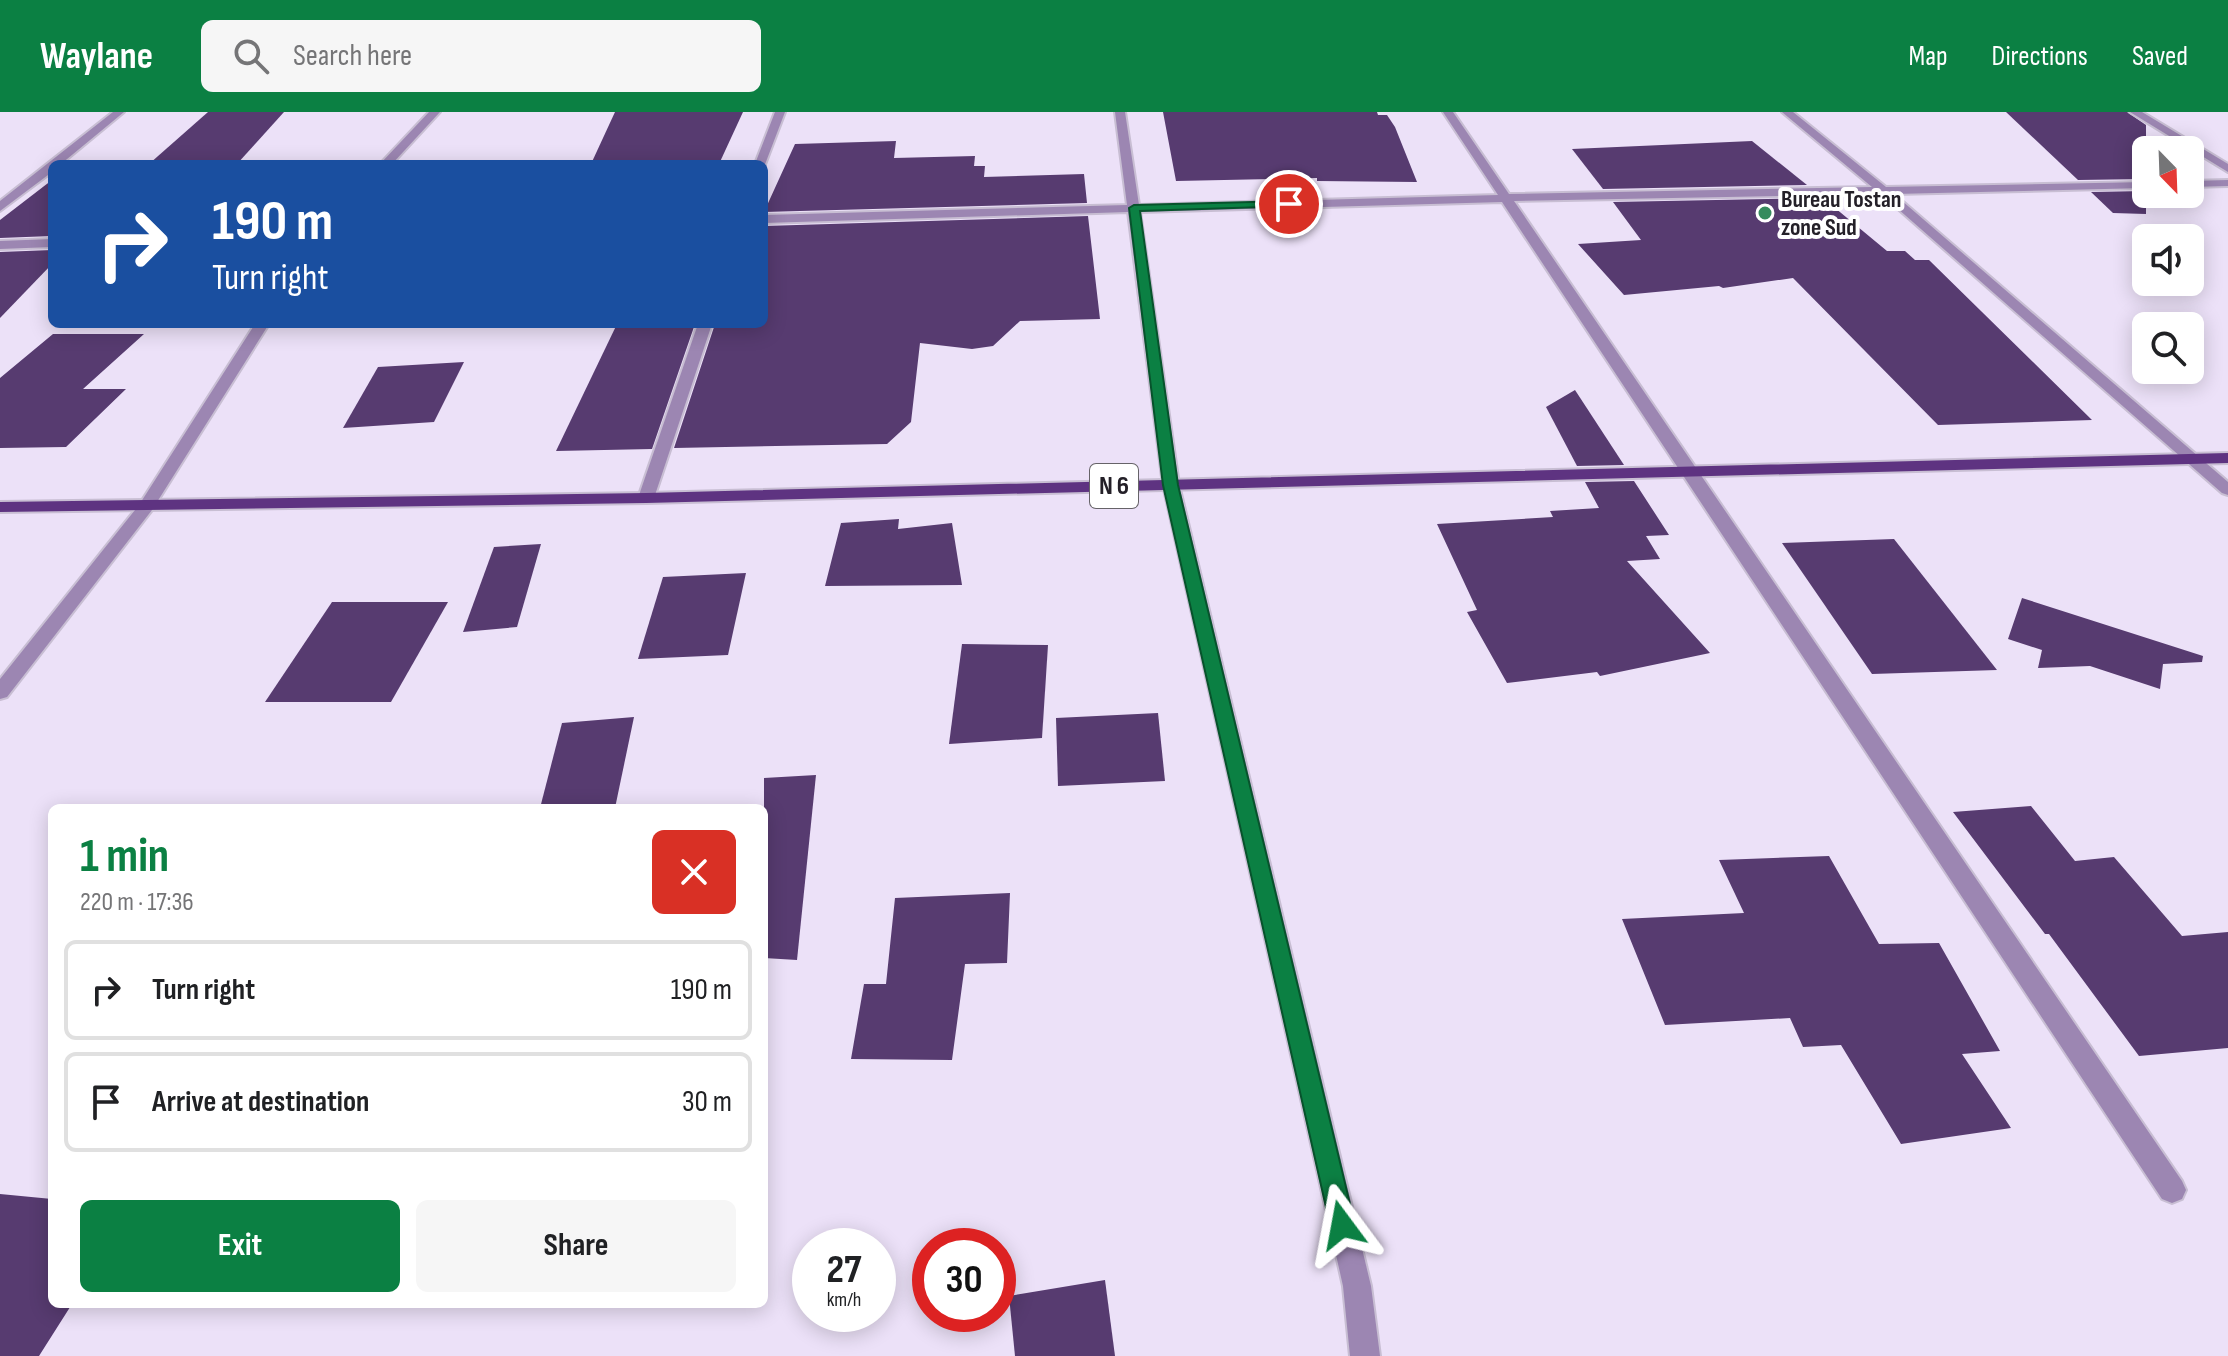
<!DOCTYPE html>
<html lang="en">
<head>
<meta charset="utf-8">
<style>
  body { margin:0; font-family:"Sofia Sans Condensed",sans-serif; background:#f6f6f6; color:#202124; height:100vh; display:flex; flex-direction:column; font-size:30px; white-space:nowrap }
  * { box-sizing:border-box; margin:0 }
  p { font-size:26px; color:#757577 }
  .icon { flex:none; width:44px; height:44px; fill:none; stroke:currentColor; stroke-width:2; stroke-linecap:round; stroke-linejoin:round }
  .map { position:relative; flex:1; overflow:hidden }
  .drawer { position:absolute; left:48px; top:692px; width:720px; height:504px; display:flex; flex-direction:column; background:#fff; border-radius:12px; box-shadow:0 4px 20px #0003 }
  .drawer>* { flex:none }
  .guide { position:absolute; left:48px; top:48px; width:720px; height:168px; border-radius:12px; box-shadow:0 4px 20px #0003; background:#1a4fa0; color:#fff; overflow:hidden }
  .needle { width:52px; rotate:157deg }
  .buttons { position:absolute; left:2132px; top:24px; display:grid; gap:16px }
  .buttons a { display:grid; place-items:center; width:72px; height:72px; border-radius:12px; background:#fff; box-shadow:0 4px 20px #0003; font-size:40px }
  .speed { position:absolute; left:792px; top:1116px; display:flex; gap:16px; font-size:40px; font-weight:700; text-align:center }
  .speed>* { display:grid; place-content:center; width:104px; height:104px; border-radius:50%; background:#fff; box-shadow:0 4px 20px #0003; line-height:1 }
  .speed small { font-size:20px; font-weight:400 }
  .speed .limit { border:12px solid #d22; background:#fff; color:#111 }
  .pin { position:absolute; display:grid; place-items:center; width:68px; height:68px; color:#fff; margin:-34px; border:4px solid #fff; border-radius:50%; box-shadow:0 2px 8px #0007 }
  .me { position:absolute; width:88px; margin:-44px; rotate:347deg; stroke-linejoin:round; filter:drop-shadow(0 0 6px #0008) }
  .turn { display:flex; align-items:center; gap:28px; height:168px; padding:0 32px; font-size:36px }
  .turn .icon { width:104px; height:104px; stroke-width:2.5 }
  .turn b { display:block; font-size:56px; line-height:68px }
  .round { display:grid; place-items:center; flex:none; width:84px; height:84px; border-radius:12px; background:#f6f6f6 }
  .summary { display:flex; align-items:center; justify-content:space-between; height:136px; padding:0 32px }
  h1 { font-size:48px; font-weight:700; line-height:60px; color:#0b8043 }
  .button { display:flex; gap:16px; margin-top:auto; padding:16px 32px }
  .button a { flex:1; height:92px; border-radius:12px; background:#0b8043; color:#fff; font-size:32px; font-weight:700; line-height:92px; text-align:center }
  .button a+a { background:#f6f6f6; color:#202124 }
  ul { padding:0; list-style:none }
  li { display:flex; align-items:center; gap:24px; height:100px; margin:0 16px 12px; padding:0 16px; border:4px solid #e0e0e0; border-radius:12px }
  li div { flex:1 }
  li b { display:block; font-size:30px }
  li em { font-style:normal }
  header { display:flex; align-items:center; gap:48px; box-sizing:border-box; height:112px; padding:0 40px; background:#0b8043; color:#fff }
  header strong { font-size:38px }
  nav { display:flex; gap:44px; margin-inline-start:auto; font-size:28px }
  .search { width:560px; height:72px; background:#f6f6f6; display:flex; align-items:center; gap:20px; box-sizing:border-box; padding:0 28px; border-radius:12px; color:#757577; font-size:30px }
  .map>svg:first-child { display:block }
</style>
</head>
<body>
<header>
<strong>Waylane</strong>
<div class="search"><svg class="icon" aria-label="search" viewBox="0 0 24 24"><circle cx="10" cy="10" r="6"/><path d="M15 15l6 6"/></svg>Search here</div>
<nav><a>Map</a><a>Directions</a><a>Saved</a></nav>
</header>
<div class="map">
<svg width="2228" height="1244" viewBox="0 0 2228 1244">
  <rect width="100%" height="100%" fill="#ece1f8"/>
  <g fill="#573b70">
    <polygon points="208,0 284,0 237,52 149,52"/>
    <polygon points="615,0 743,0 719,52 591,52"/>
    <polygon points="1163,0 1377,0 1378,3 1387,3 1395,15 1417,70 1317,69 1317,66 1176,69"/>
    <polygon points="2006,0 2127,0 2146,13 2146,67 2078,68"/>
    <polygon points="896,29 894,46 975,44 974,54 985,54 984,65 1084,62 1087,91 764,100 795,32"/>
    <polygon points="1752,29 1807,73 1603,77 1572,37"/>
    <polygon points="52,68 52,124 0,126 0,108"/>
    <polygon points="2146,79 2146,102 2113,101 2091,80"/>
    <polygon points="1823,86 1887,139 1905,139 1915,148 1929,148 2092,308 1938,313 1793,166 1723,176 1719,174 1624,183 1578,132 1641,128 1613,90"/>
    <polygon points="1088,104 1100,207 1020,209 993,234 972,237 920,231 911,310 887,332 674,336 715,212 764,212 764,114"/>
    <polygon points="52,138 52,152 0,206 0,140"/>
    <polygon points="617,212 695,212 652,337 556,339"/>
    <polygon points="53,222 144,222 83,277 126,277 66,335 0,336 0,266"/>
    <polygon points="464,250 434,310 343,316 378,255"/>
    <polygon points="1575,278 1624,353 1577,354 1546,295"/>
    <polygon points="1634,369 1669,423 1646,424 1660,447 1627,449 1710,541 1600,564 1597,560 1507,571 1467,500 1477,498 1437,412 1553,405 1550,399 1599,396 1585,370"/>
    <polygon points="899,407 898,417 952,411 962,473 825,474 841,411"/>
    <polygon points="1894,427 1997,558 1872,562 1782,431"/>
    <polygon points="541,432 517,515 463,520 494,435"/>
    <polygon points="746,461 728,543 638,547 663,465"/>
    <polygon points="2022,486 2203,544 2202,550 2163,552 2160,577 2090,554 2038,556 2042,538 2008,527"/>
    <polygon points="332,490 448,490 391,590 265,590"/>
    <polygon points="962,532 1048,533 1042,626 949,632"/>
    <polygon points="1158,601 1165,669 1058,674 1056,606"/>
    <polygon points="634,605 615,696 540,696 562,611"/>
    <polygon points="816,663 797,848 764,846 764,666"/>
    <polygon points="2031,694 2075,749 2114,745 2182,824 2228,820 2228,936 2139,944 2049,822 2045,822 1953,700"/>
    <polygon points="1829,744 1879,832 1939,831 2000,939 1962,942 2011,1016 1901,1032 1841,933 1803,935 1790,906 1665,913 1622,807 1744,801 1719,748"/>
    <polygon points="1010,781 1007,851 965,852 952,948 851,947 864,872 886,872 895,786"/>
    <polygon points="0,1082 52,1087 52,1192 72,1192 39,1244 0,1244"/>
    <polygon points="1105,1168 1115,1244 1015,1244 1009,1184"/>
  </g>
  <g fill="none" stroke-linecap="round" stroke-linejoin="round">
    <defs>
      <g id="minor">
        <polygon points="113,0 124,0 61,52 52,52 52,60 0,99 0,89"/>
        <polygon points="429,0 440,0 392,52 380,52"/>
        <polygon points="775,0 785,0 764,55 764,52 755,52"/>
        <polygon points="1115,0 1125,0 1139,93 1498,83 1443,0 1453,0 1509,82 1872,75 1782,0 1793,0 1886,75 2146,70 2146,76 1894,82 2228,370 2228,383 2222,381 1881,82 1514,89 2182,1069 2186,1078 2182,1087 2172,1091 2162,1087 1502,90 1140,100 1179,373 1371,1174 1380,1244 1350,1244 1343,1174 1163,373 1128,100 764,111 764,103 1127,93"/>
        <polygon points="2130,0 2142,0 2228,52 2228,60"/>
        <polygon points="2228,68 2228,74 2190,75 2190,69"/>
        <polygon points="52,127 52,135 0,137 0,129"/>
        <polygon points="255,212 269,212 152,398 7,585 0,587 0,567 139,393"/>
        <polygon points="698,212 712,212 654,386 646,391 640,389 638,386"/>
      </g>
      <polygon id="primary" points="2228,341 2228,351 646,391 0,400 0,390 646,381"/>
    </defs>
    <use href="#minor" stroke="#c8bed3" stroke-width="4"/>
    <use href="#primary" stroke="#c8bed3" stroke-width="4"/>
    <use href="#minor" fill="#9c86b2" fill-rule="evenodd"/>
    <use href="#primary" fill="#5e3381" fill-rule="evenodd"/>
  </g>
  <polygon fill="#0b8043" stroke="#07532c" stroke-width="2" points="1289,89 1293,90 1293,94 1140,99 1178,373 1355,1113 1351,1122 1342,1125 1333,1122 1330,1113 1163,373 1129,96 1134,93"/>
  <circle fill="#368b5e" stroke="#fff" stroke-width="3" cx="1765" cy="101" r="8"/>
  <g text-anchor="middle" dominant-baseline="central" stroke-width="8" stroke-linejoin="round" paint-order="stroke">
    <g font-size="24" font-weight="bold" fill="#242028" stroke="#fff" text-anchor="start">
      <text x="1781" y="87">Bureau Tostan<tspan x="1781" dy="28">zone Sud</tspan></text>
    </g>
    <rect fill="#fff" stroke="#666368" stroke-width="2" x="1090" y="352" width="48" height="44" rx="6"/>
    <g font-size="26" font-weight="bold" fill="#242028">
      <text x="1114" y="374">N 6</text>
    </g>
  </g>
</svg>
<div class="buttons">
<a><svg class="needle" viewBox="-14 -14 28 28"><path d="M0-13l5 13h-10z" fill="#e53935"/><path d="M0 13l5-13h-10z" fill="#757577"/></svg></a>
<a><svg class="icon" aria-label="sound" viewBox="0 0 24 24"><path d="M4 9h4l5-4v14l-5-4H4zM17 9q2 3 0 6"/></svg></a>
<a><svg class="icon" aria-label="search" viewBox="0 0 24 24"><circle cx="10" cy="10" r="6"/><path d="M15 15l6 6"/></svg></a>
</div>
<div class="speed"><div>27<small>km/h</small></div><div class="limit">30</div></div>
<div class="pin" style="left:1289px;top:92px;background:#d93025"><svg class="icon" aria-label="arrive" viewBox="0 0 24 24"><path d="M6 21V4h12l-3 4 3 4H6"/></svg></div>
<svg class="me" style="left:1342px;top:1113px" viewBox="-20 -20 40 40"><path d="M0-17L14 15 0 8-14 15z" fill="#0b8043" stroke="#fff" stroke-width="4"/></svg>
<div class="guide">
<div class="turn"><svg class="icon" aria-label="right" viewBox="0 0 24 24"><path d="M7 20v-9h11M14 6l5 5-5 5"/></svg><div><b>190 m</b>Turn right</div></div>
</div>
<section class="drawer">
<div class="summary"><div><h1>1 min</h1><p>220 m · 17:36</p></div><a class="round" style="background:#d93025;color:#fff"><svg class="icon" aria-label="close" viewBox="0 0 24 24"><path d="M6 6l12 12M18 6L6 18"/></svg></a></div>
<ul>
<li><svg class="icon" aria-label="right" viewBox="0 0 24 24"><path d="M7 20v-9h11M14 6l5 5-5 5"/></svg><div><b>Turn right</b></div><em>190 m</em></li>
<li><svg class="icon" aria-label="arrive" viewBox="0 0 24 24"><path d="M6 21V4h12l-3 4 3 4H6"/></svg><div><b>Arrive at destination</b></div><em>30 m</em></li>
</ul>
<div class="button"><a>Exit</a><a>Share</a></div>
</section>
</div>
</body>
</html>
